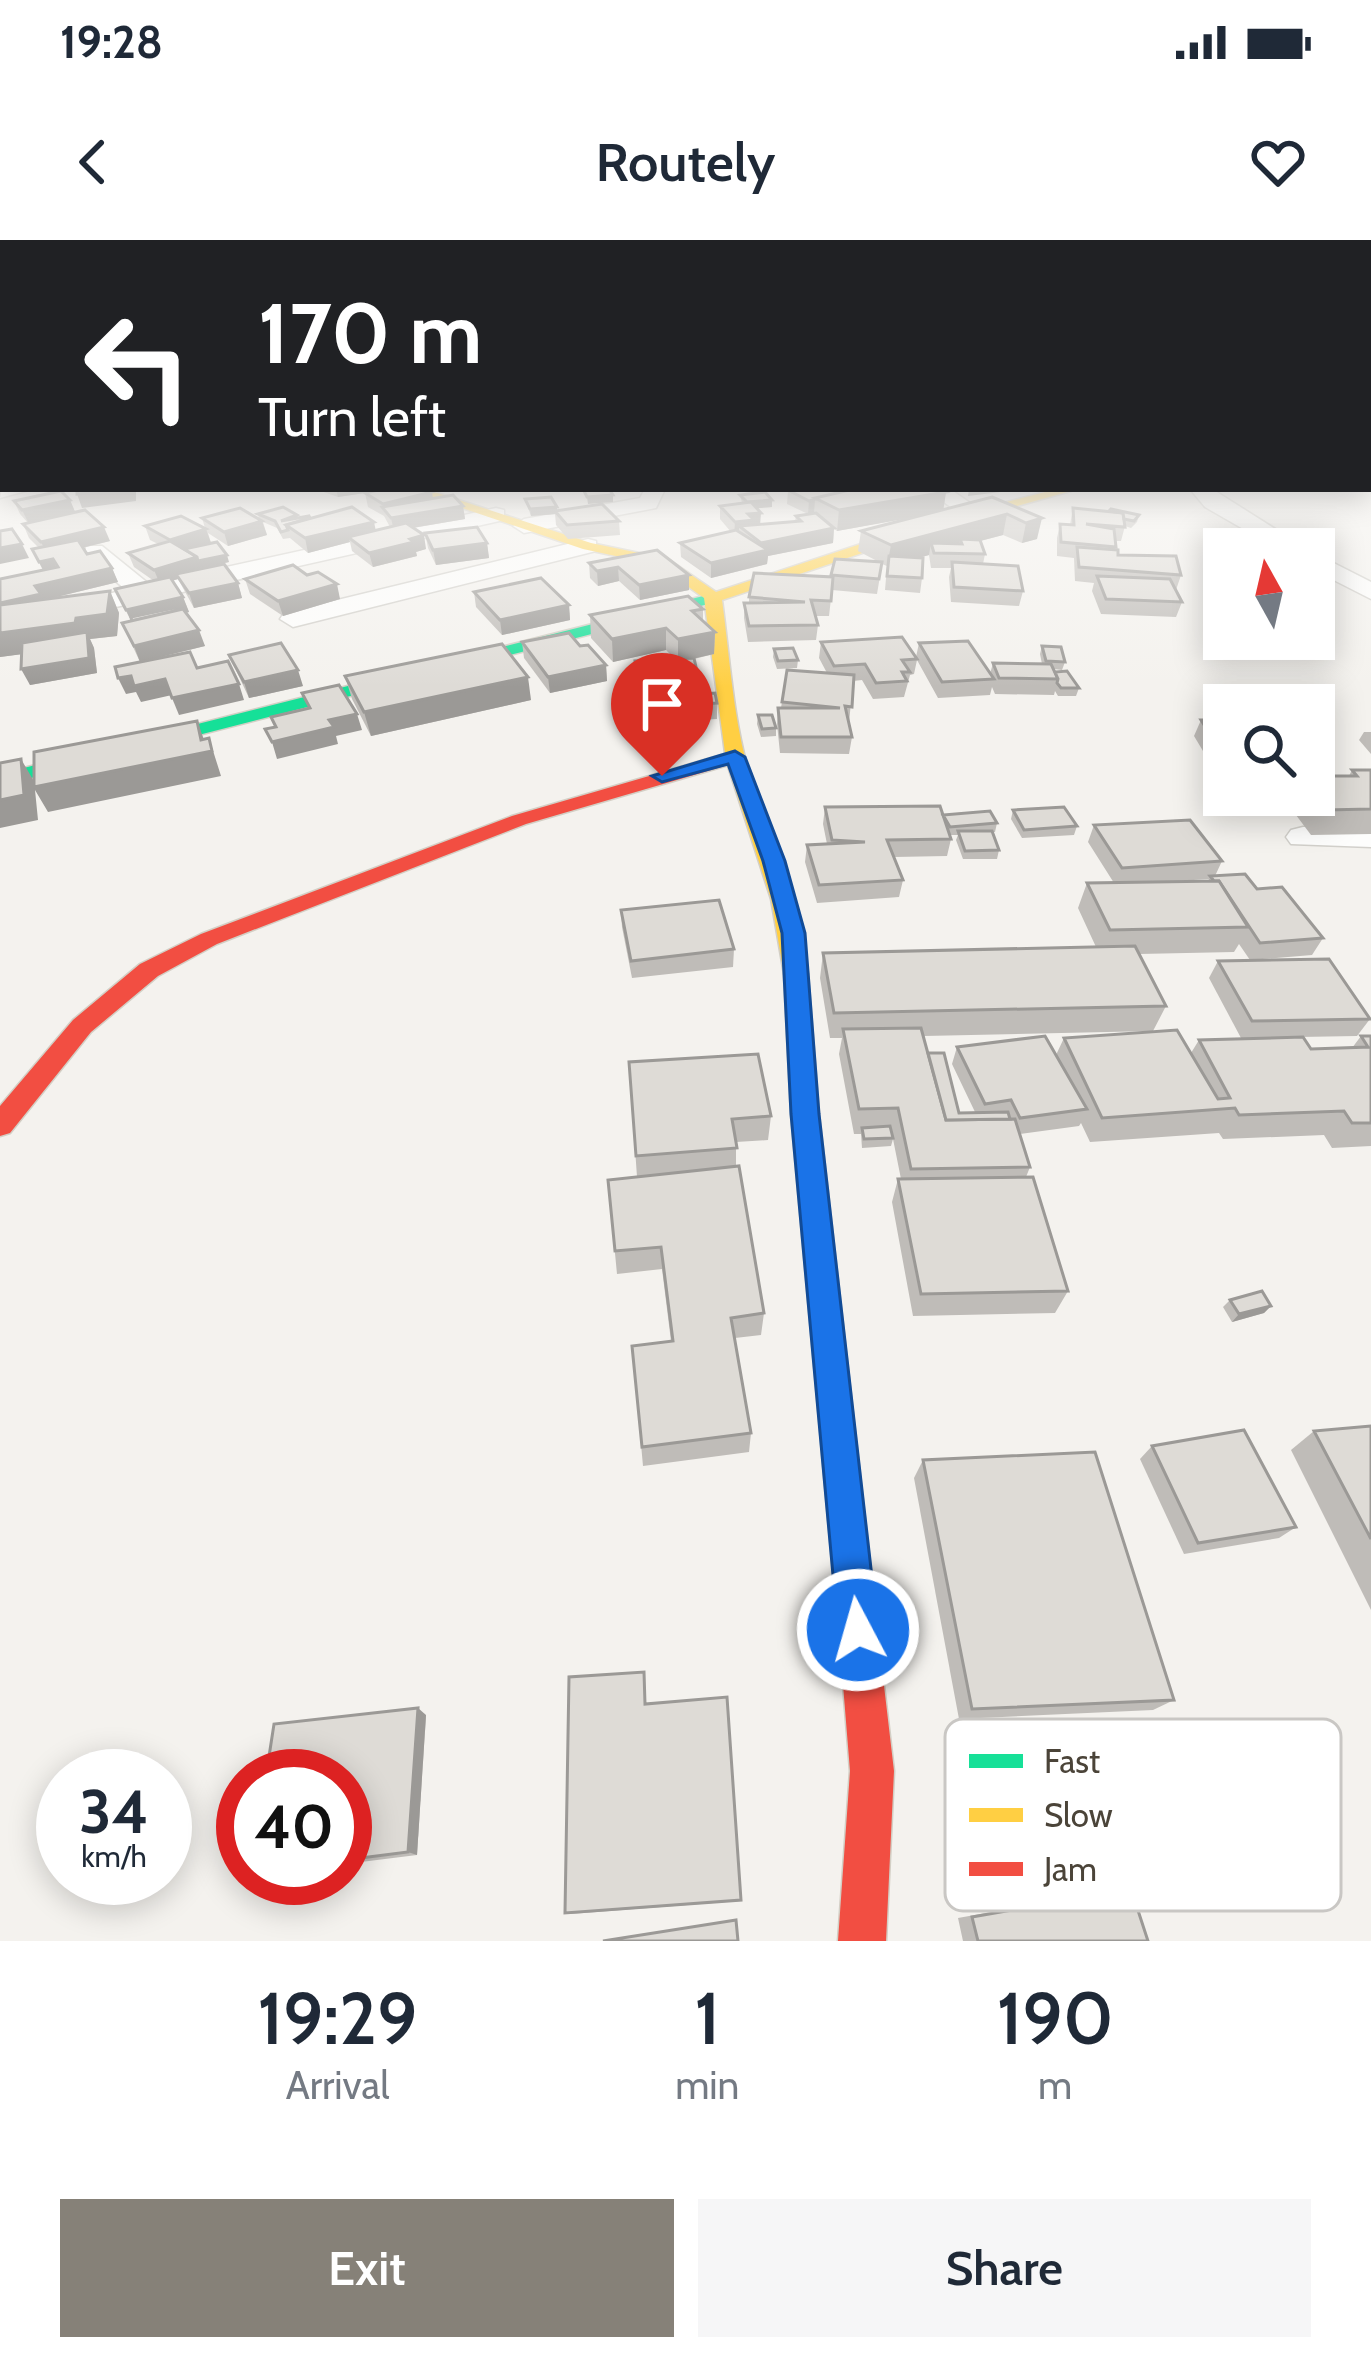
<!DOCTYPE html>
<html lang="en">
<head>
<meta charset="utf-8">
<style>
  body { margin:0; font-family:Cabin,sans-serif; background:#f6f6f7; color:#1f2937; height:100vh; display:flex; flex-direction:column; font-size:45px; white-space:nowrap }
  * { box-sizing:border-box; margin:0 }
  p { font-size:39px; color:#747a83 }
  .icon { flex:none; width:66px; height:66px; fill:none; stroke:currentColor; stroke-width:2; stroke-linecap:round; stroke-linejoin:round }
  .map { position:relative; height:1701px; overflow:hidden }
  .panel { display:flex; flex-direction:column; background:#fff; flex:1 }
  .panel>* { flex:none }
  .banner { position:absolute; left:0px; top:0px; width:1371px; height:252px; box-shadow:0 6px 30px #0003; background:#202124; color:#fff; overflow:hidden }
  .needle { width:78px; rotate:352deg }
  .fabs { position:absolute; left:1203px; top:288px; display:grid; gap:24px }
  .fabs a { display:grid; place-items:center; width:132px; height:132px; border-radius:0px; background:#fff; box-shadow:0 6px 30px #0003; font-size:60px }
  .speed { position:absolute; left:36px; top:1509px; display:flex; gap:24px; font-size:60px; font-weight:700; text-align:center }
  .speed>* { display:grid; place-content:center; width:156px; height:156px; border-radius:50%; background:#fff; box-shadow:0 6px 30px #0003; line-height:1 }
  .speed small { font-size:30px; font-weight:400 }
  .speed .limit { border:18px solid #d22; background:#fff; color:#111 }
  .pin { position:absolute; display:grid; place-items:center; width:102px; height:102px; color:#fff; margin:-123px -51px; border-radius:50% 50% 50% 0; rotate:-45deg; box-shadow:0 0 12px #0007 }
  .pin .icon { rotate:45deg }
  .me { position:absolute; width:132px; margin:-66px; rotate:354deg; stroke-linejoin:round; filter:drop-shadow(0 0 9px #0008) }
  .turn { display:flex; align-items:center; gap:42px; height:252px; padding:0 60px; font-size:54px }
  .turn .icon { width:156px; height:156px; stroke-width:2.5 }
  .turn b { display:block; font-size:84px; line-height:102px }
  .eta { display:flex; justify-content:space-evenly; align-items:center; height:204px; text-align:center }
  .eta b { font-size:72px; font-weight:600; line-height:84px }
  .cta { display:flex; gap:24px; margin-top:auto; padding:24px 60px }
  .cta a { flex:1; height:138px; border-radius:0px; background:#868178; color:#fff; font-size:48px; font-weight:600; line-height:138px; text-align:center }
  .cta a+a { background:#f6f6f7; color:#1f2937 }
  .status { display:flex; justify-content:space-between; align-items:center; height:84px; padding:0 60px; background:#fff; direction:ltr }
  .status svg { height:33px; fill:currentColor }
  header { display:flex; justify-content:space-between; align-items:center; height:156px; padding:0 60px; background:#fff; font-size:54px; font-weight:600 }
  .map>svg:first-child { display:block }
</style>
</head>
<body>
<div class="status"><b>19:28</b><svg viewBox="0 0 49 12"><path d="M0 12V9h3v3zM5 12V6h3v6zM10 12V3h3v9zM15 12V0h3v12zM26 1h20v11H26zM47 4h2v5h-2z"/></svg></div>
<header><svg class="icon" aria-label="back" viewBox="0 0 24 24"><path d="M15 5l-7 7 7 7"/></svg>Routely<svg class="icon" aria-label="heart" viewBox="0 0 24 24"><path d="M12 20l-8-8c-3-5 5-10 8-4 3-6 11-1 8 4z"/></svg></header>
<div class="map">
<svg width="1371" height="1701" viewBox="0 0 1371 1701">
  <rect width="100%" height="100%" fill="#f4f2ee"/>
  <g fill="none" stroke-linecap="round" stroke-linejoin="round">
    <defs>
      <g id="street">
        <polygon points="3,245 3,249 33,249 0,258"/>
        <polygon points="645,249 665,249 656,268 524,293 513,286 524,279 640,258"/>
        <polygon points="926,249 950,249 986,274 975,281 967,279"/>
        <polygon points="1190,249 1212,249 1307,309 1278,309 1205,267"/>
        <polygon points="496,268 504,270 504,280 0,393 0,377 126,350 86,316 86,306 102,306 149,344"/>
        <polygon points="588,299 596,301 596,311 293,387 280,379 284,373"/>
        <polygon points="1314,313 1371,342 1371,359 1314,330"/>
        <polygon points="1303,587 1371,587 1371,607 1291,604 1286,597 1291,590"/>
      </g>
      <g id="fast">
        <polygon points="711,354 719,359 716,362 0,546 0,534"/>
        <polygon points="796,726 808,734 819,874 881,1420 875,1434 861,1440 847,1434 841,1420 791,874 784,734"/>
      </g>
      <path id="slow" d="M406,249H425L591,303L668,319L716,352L918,285L1057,249H1078L928,291L722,360C730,419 733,480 750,536C770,603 800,664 808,734L796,742L784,734L771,659L726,520L704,358L658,325L583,309Z"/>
      <g id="jam">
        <polygon points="735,511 744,517 742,521 526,584 217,704 158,736 91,792 10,893 0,896 0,866 73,780 140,724 201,694 512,576"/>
        <polygon points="861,1400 875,1406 881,1420 894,1531 886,1701 838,1701 850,1531 841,1420 847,1406"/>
      </g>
    </defs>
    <use href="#street" stroke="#d2d0cb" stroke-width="3"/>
    <use href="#fast" stroke="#d3cfc5" stroke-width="3"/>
    <use href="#slow" stroke="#d3cfc5" stroke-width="3"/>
    <use href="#jam" stroke="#d3cfc5" stroke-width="3"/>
    <use href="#street" fill="#fdfdfc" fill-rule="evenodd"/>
    <use href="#fast" fill="#16e098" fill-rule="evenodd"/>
    <use href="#slow" fill="#ffcf43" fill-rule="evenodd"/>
    <use href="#jam" fill="#f24e42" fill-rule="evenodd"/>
  </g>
  <g fill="#bfbcb8" fill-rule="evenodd">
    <polygon points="315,249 378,249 433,258 463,266 465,279 413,288 426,309 416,312 417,316 373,327 352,311 350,302 308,313 290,298 283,299 277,288 263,282 267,295 228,306 208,293 211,303 229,322 201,329 238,343 242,358 194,368 178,339 172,341 183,357 189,372 186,373 205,406 140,422 122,383 131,381 115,349 154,341 134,327 128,313 158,304 150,300 145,286 205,288 202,278 259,280 258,274 310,278 376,291 390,287 384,276 368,267 365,253 338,257"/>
    <polygon points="851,249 940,249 946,252 943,270 1015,267 1037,299 1022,303 1003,295 980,301 985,314 983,324 1023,351 1019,366 951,362 949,337 951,328 931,328 929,315 919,318 922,338 920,353 885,350 887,326 882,324 877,354 832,350 829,376 815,376 818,385 816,400 748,402 744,378 744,363 749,363 749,357 830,337 835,319 879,322 858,311 861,291 918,276 837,291 834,289 833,303 768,316 767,324 711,338 681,317 680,303 731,292 720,279 720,266 742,263 740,255 772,260 772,267 756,268 760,284 795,281 796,276 808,274 787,264 788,250 839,253"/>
    <polygon points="525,259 557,267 557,271 619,281 620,295 568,299 556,285 555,274 531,276"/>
    <polygon points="70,260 75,272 110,301 83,308 87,314 112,328 118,342 52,358 110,351 119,373 117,396 90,399 94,408 97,433 30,445 22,414 0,417 0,339 43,330 32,309 39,308 29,298 23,284 28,283 20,274 14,261"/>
    <polygon points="1073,268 1139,275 1137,282 1131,288 1125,286 1121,301 1116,301 1115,310 1118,315 1181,335 1176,350 1182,362 1176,377 1101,374 1092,351 1094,343 1075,341 1074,318 1057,316 1057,298 1060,284 1070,285"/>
    <polygon points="425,293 487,303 489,318 436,325 428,308"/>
    <polygon points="589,323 689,335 689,350 640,360 619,341 598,346 590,338"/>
    <polygon points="307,335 340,359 283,376 250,354 245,339"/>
    <polygon points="474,352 569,365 570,380 502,395 476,367"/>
    <polygon points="703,369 703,381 715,392 714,414 694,419 702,454 717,463 717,479 659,482 658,472 641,473 635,421 675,419 666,410 613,422 591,398 590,375"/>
    <polygon points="522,402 580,406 606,425 607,441 550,453 524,418"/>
    <polygon points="821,402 916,417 919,403 990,434 993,423 1042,424 1040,414 1042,406 1065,422 1062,430 1054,429 1055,432 1079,448 1076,456 1058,456 1055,451 1054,455 995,454 992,447 990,455 938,458 917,420 914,434 910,435 904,457 873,459 862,440 853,441 849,483 852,497 849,514 780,513 777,484 778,468 781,468 787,430 827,433 819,418"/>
    <polygon points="774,409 798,420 797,428 777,429 773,417"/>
    <polygon points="229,415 303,446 249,458"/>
    <polygon points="345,436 531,460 371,496 352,459"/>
    <polygon points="758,475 776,488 776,496 761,497 757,484"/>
    <polygon points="1201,480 1224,480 1224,526 1212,526 1194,496"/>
    <polygon points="1364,492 1371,492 1371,514 1359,500"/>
    <polygon points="1352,530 1371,530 1371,594 1311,595 1281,555 1314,555 1332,536 1349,536"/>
    <polygon points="825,567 943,576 997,583 995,592 992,592 999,610 997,619 963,619 956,600 958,595 950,595 951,599 947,616 894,617 903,640 899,657 817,663 805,622 807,605 827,604 823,584"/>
    <polygon points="1013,570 1077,586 1074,595 1022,598 1011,579"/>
    <path d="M1094,585L1222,621L1215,636L1257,649L1323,698L1312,715L1250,720L1239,704L1234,712L1139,714L1166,766L1153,791L924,796L928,813L959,873L975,872L952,824L957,807L1056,815L1064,798L1191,813L1199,800L1311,809L1352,808L1361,796H1371V906L1332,908L1324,895L1223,899L1219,893L1090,902L1081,883L1079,886L1020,894L1030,927L1026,937L1068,1051L1055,1073L913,1076L892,962L898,939H901L893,899L891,906L862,908L861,894H854L839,814L842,798H830L820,738L823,713L1096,707L1078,668L1087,643H1114L1088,602ZM1209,639L1208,641L1162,642Z"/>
    <polygon points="621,670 734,709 733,727 632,738 622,687"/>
    <polygon points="1218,721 1370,779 1357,796 1241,798 1209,738"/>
    <polygon points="629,822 771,876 768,900 736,902 736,926 764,1073 761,1095 735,1098 751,1193 749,1212 643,1226 632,1106 671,1101 662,1029 617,1034 608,940 637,937"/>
    <polygon points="1230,1060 1271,1066 1264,1073 1232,1082 1223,1067"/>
    <polygon points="1371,1186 1371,1370 1291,1210 1314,1191"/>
    <polygon points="1152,1206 1296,1287 1279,1298 1184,1314 1140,1219"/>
    <polygon points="923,1220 1174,1460 1153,1470 959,1479 914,1238"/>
    <polygon points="644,1432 646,1464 741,1660 739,1661 571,1674 565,1673"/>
    <polygon points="426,1475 417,1615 345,1624 345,1536"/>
    <polygon points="970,1534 1034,1626 987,1633 965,1537"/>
    <polygon points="1084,1538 1135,1661 1148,1701 963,1701 958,1678 1110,1651 1071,1543"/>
  </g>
  <g fill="#9b9996">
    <polygon points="122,249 136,249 136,261 82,268 77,254"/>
    <polygon points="336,249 378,249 378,251 338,257"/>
    <polygon points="969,249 1009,249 1009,251 968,256"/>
    <polygon points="432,252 434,265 385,270 383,264"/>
    <polygon points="946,252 943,272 837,291 839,270"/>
    <polygon points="613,255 613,262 588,264 587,257"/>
    <polygon points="815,259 814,273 808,274 809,261"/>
    <polygon points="70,260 76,274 29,284 22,270"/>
    <polygon points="772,260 772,267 747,269 747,262"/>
    <polygon points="463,266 465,279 394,291 391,278"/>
    <polygon points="557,267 557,274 531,276 530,269"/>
    <polygon points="761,273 760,286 739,286 739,295 734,296 735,282 748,274"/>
    <polygon points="1007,274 1003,295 961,306 960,299 959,307 931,303 929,315 887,326 891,305"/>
    <polygon points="1042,278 1037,299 1022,303 1026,283"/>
    <polygon points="262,281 267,295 228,306 224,292"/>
    <polygon points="374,282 377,296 348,297 350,302 308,313 305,298"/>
    <polygon points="104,287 110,301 48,316 41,302"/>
    <polygon points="834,288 833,303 768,316 767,324 711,338 711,323 761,312 761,303"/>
    <polygon points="206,289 211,303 175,314 170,300"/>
    <polygon points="424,295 426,309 416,312 417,316 373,327 369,313"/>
    <polygon points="487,303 489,318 436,325 433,310"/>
    <polygon points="22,304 29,318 0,324 0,308"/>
    <polygon points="227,315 229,322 200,328 202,332 176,334 178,339 160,344 154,330 197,317"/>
    <polygon points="53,319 59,334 46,336 39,322"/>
    <polygon points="618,327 619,341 598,346 597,331"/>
    <polygon points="112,328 118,342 44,360 0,380 0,363 35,346"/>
    <polygon points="689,335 689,350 640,360 639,345"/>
    <polygon points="238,343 242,358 194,368 189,353"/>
    <polygon points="337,344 340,359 283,376 278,361"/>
    <polygon points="110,351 119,373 117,396 90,399 94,408 97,433 30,445 21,429 85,406 0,417 0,393 76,378"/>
    <polygon points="183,357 189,372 133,385 126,370"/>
    <polygon points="569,365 570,380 502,395 500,380"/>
    <polygon points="666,388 666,410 613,422 612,399"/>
    <polygon points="199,390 205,406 140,422 134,406"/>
    <polygon points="715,392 714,414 678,422 678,399"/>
    <polygon points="606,425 607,441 550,453 548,437"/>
    <polygon points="298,430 303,446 249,458 244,442"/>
    <polygon points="131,436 165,439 172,455 141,462 136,452 126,454 118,438"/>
    <polygon points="528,437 531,460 371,496 364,472"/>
    <polygon points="239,444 244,460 179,475 172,458"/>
    <polygon points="357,474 362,490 336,496 338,504 277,519 272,502 329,480"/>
    <polygon points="197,481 206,505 209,498 221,536 48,572 35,550 38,580 0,588 0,560 21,519 35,543 201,500"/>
    <polygon points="1271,1066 1264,1073 1232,1082 1239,1074"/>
    <polygon points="418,1468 426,1475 417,1615 408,1612"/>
  </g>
  <g fill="#dedbd6" stroke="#9b9996" stroke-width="3">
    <polygon points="77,249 122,249 77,254"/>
    <polygon points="383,249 427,249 432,252 383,264 365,253"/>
    <polygon points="583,249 609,249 613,255 587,257"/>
    <polygon points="794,249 831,249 839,253 809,261 788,250"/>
    <polygon points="854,249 940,249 946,252 839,270 815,258"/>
    <polygon points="61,251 70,260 22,270 14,261"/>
    <polygon points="765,252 772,260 747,262 740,255"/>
    <polygon points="453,255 463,266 391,278 382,267"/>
    <polygon points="551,257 557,267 530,269 525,259"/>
    <polygon points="992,257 1042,278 1026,283 1007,274 891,305 861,291"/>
    <polygon points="751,262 761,273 748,274 754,280 735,282 720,266"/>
    <polygon points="602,264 619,281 567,285 555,271"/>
    <polygon points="283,267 297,275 281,281 309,276 310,278 286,285 288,290 281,292 275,281 258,274"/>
    <polygon points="352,267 374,282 305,298 286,285"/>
    <polygon points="240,268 262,281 224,292 202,278"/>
    <polygon points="1073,268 1123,273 1125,287 1086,284 1114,289 1116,307 1061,302 1060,284 1074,285"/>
    <polygon points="1111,269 1139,275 1134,281 1124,279 1123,273 1109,271"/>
    <polygon points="85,270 104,287 41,302 23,284"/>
    <polygon points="816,273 834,288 761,303 739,286 801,281 796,276"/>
    <polygon points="181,276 206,289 170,300 145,286"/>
    <polygon points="406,283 424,295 410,299 414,302 369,313 348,297"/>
    <polygon points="477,287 487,303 433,310 425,293"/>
    <polygon points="12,289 22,304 0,308 0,291"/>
    <polygon points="736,290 768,310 711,323 680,303"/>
    <polygon points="960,299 980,300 985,314 934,313 931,303 962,304"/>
    <polygon points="78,300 87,314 100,311 112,328 35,346 41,354 0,363 0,339 58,327 53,319 39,322 32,309"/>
    <polygon points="170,301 197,317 154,330 128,313"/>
    <polygon points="217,302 227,315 198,321 197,317 184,309"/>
    <polygon points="1077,307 1118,310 1118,315 1176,316 1181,335 1079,327"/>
    <polygon points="657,310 689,335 639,345 618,327 597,331 589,323"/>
    <polygon points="889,316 923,318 922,338 887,336"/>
    <polygon points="835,319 882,322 879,339 831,335"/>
    <polygon points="952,322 1018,326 1023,351 954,347"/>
    <polygon points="224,324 238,343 189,353 176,334"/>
    <polygon points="293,325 307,335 318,332 337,344 278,361 245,339"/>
    <polygon points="754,333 833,337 831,361 811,360 818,385 749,386 744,363 805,362 749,357"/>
    <polygon points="1097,336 1170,339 1182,362 1106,359"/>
    <polygon points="170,337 183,357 126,370 115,349"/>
    <polygon points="541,338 569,365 500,380 474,352"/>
    <polygon points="110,351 107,374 76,378 75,383 0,393 0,365"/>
    <polygon points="688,356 703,369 692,371 715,392 678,399 666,388 612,399 590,375"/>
    <polygon points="174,368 176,371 132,381 131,377"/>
    <polygon points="183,369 199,390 134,406 122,383"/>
    <polygon points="87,392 89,418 21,429 22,403"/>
    <polygon points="569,393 580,406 588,405 606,425 548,437 522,402"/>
    <polygon points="902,397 917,419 902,420 910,432 902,432 907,441 876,443 865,424 834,426 821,402"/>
    <polygon points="968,401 994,439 942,442 919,403"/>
    <polygon points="281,403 298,430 244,442 229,415"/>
    <polygon points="502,404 528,437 364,472 345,436"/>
    <polygon points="1042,406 1061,407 1065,422 1046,421"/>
    <polygon points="793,408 798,420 778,421 774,409"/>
    <polygon points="190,412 197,428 228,421 239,444 172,458 165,439 134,446 131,436 118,438 115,427"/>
    <polygon points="694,418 702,454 715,453 717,463 659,466 657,456 640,457 635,421"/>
    <polygon points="993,423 1051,424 1058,439 999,438"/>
    <polygon points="787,430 854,435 852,467 845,466 852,497 781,497 778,468 840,468 782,462"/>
    <polygon points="1067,431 1079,448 1061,448 1057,443 1058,439 1055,432"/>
    <polygon points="339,445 357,474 329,480 334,487 272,502 265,489 276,487 271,477 310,468 302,453"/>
    <polygon points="758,475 772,475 776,488 762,489"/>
    <polygon points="1201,480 1224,480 1224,510 1220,510"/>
    <polygon points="197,481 201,500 209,498 212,511 34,547 34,512"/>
    <polygon points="21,519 24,555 0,560 0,523"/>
    <polygon points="1314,528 1325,528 1332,536 1357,536 1352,530 1371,530 1371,569 1325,570 1313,555"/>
    <polygon points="940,566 951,599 887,600 903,640 819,645 807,605 865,602 832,600 825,567"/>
    <polygon points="1064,567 1077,586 1024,590 1013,570"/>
    <polygon points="990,571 997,583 950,587 943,575"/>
    <polygon points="1190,580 1222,621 1122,628 1094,585"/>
    <polygon points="958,591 992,591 999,610 965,611"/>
    <polygon points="1245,634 1257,649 1282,647 1323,698 1260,703 1219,641 1214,641 1210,636"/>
    <polygon points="1219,641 1248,687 1110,690 1087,643"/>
    <polygon points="719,660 734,709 631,721 621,670"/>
    <polygon points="1135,706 1166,766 834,773 823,713"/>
    <polygon points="1329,719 1370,779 1252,781 1218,721"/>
    <polygon points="921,788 946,880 1015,879 1030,927 911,929 898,868 859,869 843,789"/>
    <polygon points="1177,790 1218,859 1230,858 1199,800 1303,797 1311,809 1368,807 1361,796 1371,796 1371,883 1352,883 1344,871 1239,875 1235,868 1102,878 1064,798"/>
    <polygon points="1045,796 1087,869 1020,878 1011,860 985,864 957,807"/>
    <polygon points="928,813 944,813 959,873 1008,872 1010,879 946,880"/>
    <polygon points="758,814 771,876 732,879 737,908 636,916 629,822"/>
    <polygon points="890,886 893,898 864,899 862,888"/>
    <polygon points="739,926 764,1073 731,1078 751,1193 642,1207 632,1106 673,1101 661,1007 615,1011 608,940"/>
    <polygon points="1033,937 1068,1051 921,1054 898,939"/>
    <polygon points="1262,1051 1271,1066 1239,1074 1230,1060"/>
    <polygon points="1371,1186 1371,1299 1314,1191"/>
    <polygon points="1244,1190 1296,1287 1198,1303 1152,1206"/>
    <polygon points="1095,1212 1174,1460 972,1469 923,1220"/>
    <polygon points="644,1432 645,1464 727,1457 741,1660 565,1673 569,1437"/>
    <polygon points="418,1468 408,1612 345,1620 345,1536 266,1536 274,1484"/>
    <polygon points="1131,1649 1148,1701 978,1701 972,1677"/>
    <polygon points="736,1680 738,1701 603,1701"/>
  </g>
  <linearGradient id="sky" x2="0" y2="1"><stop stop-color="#98c4ec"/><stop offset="0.47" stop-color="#faf9f7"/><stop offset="1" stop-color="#faf9f7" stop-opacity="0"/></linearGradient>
  <rect width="1371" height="447" fill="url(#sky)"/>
  <polygon fill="#1a73e8" stroke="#114b97" stroke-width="3" points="735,511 745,517 785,621 805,693 819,874 878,1390 872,1405 858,1410 844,1405 838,1390 791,874 782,693 763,621 728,524 662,542 652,536"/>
  <rect x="945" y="1479" width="396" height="192" rx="18" fill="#fff" stroke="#c9c7c4" stroke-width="3"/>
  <rect x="969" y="1514" width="54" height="14" fill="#16e098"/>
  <rect x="969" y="1568" width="54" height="14" fill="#ffcf43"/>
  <rect x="969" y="1622" width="54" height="14" fill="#f24e42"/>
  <g font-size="33" fill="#4b4439">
    <text x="1044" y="1533">Fast</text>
    <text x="1044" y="1587">Slow</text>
    <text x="1044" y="1641">Jam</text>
  </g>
</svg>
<div class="fabs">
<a><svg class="needle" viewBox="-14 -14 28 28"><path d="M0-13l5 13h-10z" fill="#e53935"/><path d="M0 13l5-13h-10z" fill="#747a83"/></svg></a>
<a><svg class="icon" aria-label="search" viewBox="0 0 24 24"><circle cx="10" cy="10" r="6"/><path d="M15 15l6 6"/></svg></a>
</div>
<div class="speed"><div>34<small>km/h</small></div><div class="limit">40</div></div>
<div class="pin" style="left:662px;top:536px;background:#d93025"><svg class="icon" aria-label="arrive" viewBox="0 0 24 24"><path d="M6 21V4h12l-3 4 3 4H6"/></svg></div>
<svg class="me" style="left:858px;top:1390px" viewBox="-20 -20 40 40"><circle r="17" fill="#1a73e8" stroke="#fff" stroke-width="3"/><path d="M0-11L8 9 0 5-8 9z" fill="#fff"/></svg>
<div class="banner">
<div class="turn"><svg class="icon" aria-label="left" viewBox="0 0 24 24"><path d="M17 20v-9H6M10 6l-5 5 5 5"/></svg><div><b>170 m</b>Turn left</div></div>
</div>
</div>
<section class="panel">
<div class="eta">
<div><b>19:29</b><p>Arrival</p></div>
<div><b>1</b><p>min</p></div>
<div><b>190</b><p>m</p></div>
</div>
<div class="cta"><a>Exit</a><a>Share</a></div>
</section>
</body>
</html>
